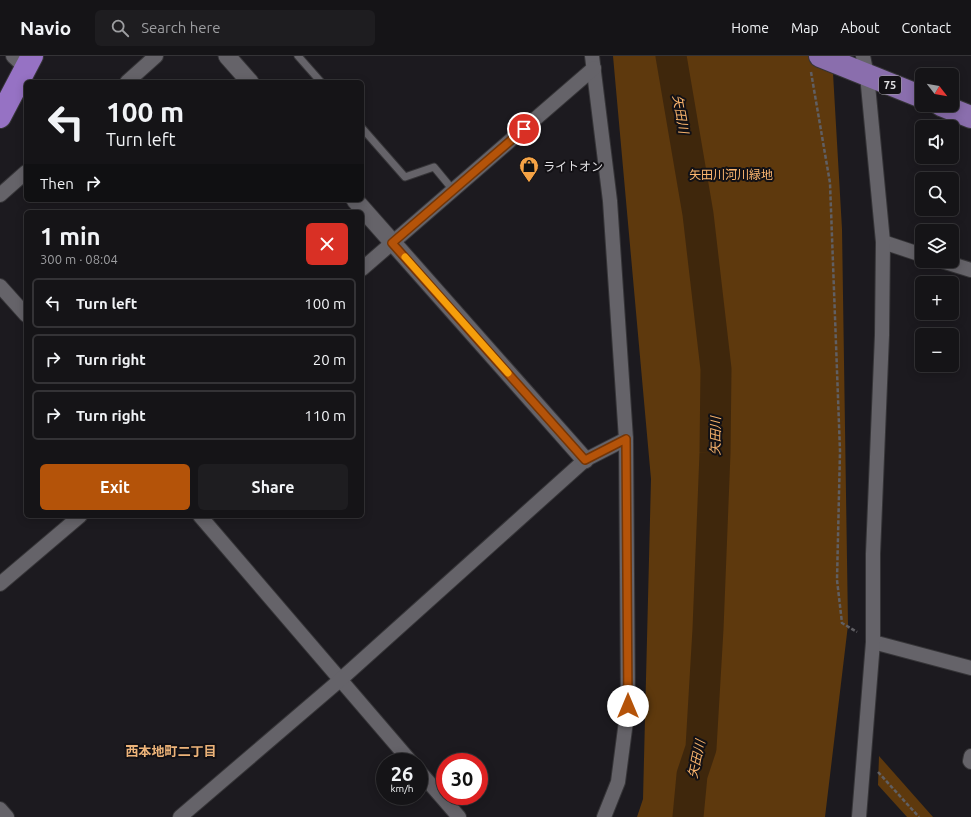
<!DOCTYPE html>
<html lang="en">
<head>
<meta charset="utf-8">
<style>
  body { margin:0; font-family:Ubuntu,"Noto Sans JP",sans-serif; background:#1e1d20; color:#f1f3f6; height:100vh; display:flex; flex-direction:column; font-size:15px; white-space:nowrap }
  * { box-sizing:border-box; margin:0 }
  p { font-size:13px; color:#9d9ea1 }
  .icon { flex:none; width:22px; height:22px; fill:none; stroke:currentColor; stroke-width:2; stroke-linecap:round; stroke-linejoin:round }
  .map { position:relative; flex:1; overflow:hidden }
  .details { position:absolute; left:24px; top:154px; width:340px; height:308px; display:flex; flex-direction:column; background:#151417; border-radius:6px; box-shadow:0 2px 10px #0003,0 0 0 1px #343336 }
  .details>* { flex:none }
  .hud { position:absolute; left:24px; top:24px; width:340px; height:122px; border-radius:6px; box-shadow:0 2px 10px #0003,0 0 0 1px #343336; background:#151417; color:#f1f3f6; overflow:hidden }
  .needle { width:26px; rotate:121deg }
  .buttons { position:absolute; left:915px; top:12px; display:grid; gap:8px }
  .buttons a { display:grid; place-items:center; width:44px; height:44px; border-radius:6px; background:#151417; box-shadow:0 2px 10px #0003,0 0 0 1px #343336; font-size:20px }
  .speed { position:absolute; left:376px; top:697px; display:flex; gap:8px; font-size:20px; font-weight:700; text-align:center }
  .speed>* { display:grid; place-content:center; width:52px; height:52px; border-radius:50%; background:#151417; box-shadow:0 2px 10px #0003,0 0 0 1px #343336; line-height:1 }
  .speed small { font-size:10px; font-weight:400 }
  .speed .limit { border:6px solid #d22; background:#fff; color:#111 }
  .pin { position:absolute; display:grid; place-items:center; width:34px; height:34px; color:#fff; margin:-17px; border:2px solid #fff; border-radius:50%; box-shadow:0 1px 4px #0007 }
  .me { position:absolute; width:44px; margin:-22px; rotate:0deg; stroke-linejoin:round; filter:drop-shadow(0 0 3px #0008) }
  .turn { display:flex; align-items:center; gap:14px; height:84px; padding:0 16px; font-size:18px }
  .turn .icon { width:52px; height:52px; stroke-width:2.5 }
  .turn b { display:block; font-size:28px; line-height:34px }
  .then { display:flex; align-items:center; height:38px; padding:0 16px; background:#0003; gap:8px; font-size:15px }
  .round { display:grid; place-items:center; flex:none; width:42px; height:42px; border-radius:6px; background:#1e1d20 }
  .head { display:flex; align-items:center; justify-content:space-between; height:68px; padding:0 16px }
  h1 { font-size:24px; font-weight:700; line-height:30px }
  .button { display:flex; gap:8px; margin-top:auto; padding:8px 16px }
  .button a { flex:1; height:46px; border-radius:6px; background:#b45309; color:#fff; font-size:16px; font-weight:700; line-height:46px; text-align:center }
  .button a+a { background:#1e1d20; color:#f1f3f6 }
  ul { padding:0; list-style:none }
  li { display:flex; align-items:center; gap:12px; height:50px; margin:0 8px 6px; padding:0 8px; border:2px solid #343336; border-radius:6px }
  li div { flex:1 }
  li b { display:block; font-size:15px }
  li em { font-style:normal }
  header { display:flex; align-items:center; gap:24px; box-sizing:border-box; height:56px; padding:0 20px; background:#151417; border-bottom:1px solid #343336 }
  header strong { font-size:19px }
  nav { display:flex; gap:22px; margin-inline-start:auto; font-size:14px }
  .search { width:280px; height:36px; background:#1e1d20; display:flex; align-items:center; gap:10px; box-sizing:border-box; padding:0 14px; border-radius:6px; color:#9d9ea1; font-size:15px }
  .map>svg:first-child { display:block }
</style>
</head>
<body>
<header>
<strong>Navio</strong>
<div class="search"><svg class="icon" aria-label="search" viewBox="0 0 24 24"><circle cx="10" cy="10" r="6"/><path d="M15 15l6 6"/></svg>Search here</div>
<nav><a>Home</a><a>Map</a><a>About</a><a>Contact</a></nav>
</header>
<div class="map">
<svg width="971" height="761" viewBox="0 0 971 761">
  <rect width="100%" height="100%" fill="#1c1a1f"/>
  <g fill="#5e390d">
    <polygon points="613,0 832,0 842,173 848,569 825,761 637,761 643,743 651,423"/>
    <polygon points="879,700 933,761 907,761 878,729"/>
  </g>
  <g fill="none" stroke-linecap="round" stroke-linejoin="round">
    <polyline stroke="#3f270c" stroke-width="31" points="671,0 698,158 716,313 715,397 708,573 701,692 692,719 688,761"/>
    <defs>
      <g id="service">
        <polyline points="298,0 321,26"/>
        <polyline points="362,72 405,121 434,111 453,134"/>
      </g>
      <g id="minor">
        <polyline points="13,0 26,12"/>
        <polyline points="592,0 610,145 626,383 628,650 618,726 604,761"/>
        <polyline points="127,26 156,0"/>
        <polyline points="0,139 26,116"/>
        <polyline points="883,186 922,199"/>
        <polyline points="942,205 971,214"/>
        <polyline points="362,213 594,12"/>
        <polyline points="0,230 26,259"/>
        <polyline points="200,460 411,706"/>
        <polyline points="0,528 80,460"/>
        <polyline points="873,586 971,612"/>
        <polyline points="971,700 970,705 971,706"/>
        <polyline points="419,715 459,761"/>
        <polyline points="0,753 7,761"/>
        <polyline points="180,761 340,624 585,404 626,383"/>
        <polyline points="859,761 873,586 873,498 882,279 883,186 867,19 863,0"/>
      </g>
      <g id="tertiary">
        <polyline points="227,0 250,26"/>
        <polyline points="355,144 585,404"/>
      </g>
      <g id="primary">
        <polyline points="820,0 922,41"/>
        <polyline points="941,49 971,61"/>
      </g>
      <polyline id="trunk" points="0,61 32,0"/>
    </defs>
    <use href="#service" stroke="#363538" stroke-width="9"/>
    <use href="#minor" stroke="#363538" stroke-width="16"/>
    <use href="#tertiary" stroke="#363538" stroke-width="19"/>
    <use href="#primary" stroke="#363538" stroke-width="24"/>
    <use href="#trunk" stroke="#363538" stroke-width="24"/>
    <g stroke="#605f63" stroke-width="2.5" stroke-dasharray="4 2" stroke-linecap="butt">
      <polyline points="811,16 830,127 840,395 837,524 842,567 857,576"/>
      <polyline points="878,716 919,761"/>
    </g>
    <use href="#service" stroke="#656369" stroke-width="7"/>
    <use href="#minor" stroke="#656369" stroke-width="14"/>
    <use href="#tertiary" stroke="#656369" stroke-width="17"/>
    <use href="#primary" stroke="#8a6ead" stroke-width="22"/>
    <use href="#trunk" stroke="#9672c4" stroke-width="22"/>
  </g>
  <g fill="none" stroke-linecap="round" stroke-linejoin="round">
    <defs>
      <polyline id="route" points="524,73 392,187 585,404 626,383 628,650"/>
    </defs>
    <use href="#route" stroke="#753606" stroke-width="10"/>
    <use href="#route" stroke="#b45309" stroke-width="7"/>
    <polyline stroke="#f59e0b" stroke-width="7" points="405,201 508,317"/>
  </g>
  <defs>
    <symbol id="shop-pin" viewBox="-11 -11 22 30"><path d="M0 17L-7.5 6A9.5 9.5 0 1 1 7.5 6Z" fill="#f5a345" stroke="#131115"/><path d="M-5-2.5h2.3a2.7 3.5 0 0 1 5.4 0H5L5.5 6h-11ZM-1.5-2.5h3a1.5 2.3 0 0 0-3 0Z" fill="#111"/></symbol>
  </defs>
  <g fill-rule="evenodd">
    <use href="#shop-pin" x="518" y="99" width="22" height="30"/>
  </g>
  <g text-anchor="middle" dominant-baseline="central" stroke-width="4" stroke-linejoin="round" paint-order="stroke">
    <rect fill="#131115" stroke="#a2a1a4" stroke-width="1" x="879" y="20" width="22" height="18" rx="3"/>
    <g font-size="11" font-weight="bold" fill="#e0dfe2">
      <text x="890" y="29">75</text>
    </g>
    <g font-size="12" fill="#e0dfe2" stroke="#131115" text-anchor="start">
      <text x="543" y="110">ライトオン</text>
    </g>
    <g font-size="12" fill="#fdb770" stroke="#131115">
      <text x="731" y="118">矢田川河川緑地</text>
    </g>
    <g font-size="13" font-style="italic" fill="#f8b36c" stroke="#131115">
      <text transform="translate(681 58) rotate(80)">矢田川</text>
      <text transform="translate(715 380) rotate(-89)">矢田川</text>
      <text transform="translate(696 703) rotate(-78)">矢田川</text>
    </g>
    <g font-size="13" font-weight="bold" fill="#ecb379" stroke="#131115">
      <text x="171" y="695">西本地町二丁目</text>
    </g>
  </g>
</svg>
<div class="buttons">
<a><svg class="needle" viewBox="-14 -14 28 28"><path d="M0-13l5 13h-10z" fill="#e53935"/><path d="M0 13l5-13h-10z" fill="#9d9ea1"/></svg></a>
<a><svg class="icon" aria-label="sound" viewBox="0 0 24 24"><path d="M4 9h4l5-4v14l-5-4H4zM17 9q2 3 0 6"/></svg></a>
<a><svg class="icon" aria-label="search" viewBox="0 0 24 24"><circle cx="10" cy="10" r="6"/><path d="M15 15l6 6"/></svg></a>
<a><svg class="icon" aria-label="layers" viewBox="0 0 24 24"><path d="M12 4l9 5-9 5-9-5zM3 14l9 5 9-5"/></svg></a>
<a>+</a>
<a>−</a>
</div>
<div class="speed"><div>26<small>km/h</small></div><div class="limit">30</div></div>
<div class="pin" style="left:524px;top:73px;background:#d93025"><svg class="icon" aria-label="arrive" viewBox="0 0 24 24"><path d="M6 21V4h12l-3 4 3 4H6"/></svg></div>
<svg class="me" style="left:628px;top:650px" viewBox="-20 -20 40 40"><circle r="19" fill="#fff"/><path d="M0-13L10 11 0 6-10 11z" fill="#b45309"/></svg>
<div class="hud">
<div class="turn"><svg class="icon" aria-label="left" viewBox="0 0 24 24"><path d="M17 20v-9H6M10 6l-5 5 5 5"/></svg><div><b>100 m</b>Turn left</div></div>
<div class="then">Then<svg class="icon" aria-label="right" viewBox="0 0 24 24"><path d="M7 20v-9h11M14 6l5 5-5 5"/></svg></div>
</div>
<section class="details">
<div class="head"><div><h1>1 min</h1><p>300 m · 08:04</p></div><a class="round" style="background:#d93025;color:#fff"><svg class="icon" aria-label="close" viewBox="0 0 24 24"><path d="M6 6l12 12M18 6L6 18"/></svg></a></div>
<ul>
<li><svg class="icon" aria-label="left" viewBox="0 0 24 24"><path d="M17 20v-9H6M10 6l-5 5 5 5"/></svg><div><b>Turn left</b></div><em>100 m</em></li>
<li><svg class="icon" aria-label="right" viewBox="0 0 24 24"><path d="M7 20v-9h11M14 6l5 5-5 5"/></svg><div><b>Turn right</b></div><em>20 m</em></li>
<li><svg class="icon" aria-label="right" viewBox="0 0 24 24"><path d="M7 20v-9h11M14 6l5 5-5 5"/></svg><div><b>Turn right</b></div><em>110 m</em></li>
</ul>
<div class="button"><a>Exit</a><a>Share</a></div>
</section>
</div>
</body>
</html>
